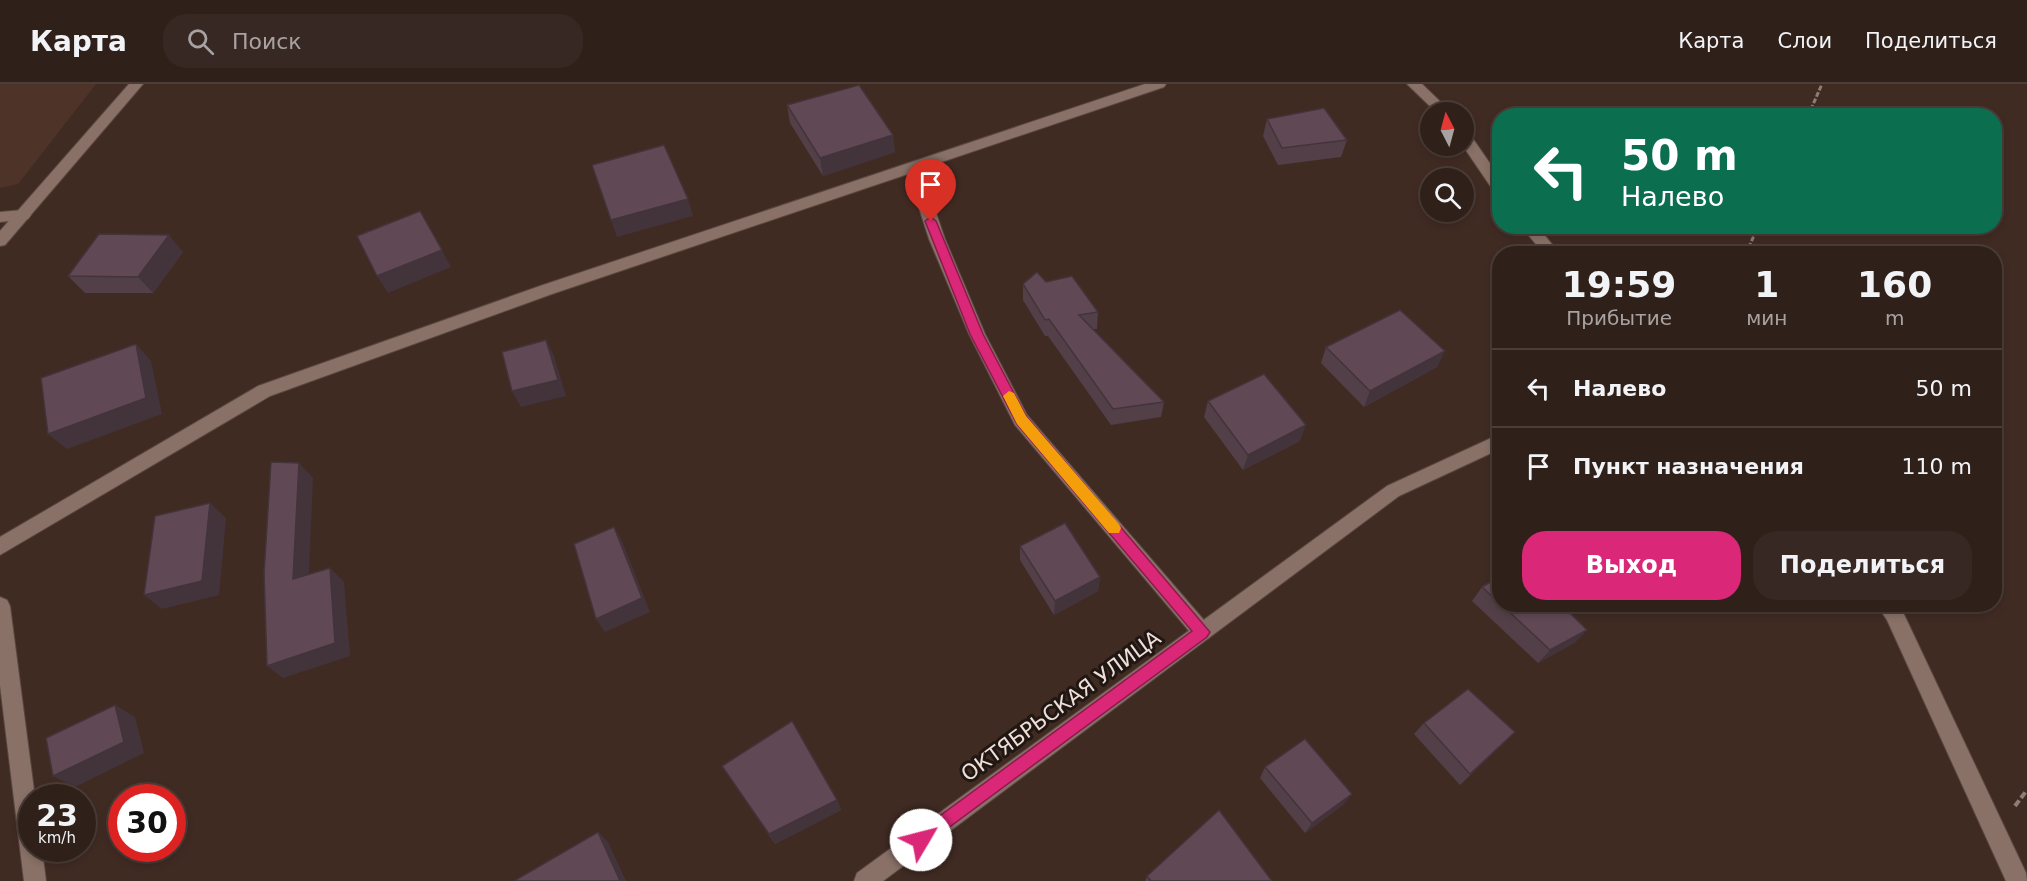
<!DOCTYPE html>
<html lang="ru">
<head>
<meta charset="utf-8">
<style>
  body { margin:0; font-family:"DejaVu Sans",sans-serif; background:#382823; color:#f1f3f6; height:100vh; display:flex; flex-direction:column; font-size:22px; white-space:nowrap }
  * { box-sizing:border-box; margin:0 }
  p { font-size:20px; color:#a8a3a2 }
  .icon { flex:none; width:33px; height:33px; fill:none; stroke:currentColor; stroke-width:2; stroke-linecap:round; stroke-linejoin:round }
  .map { position:relative; flex:1; overflow:hidden }
  .drawer { position:absolute; left:1492px; top:162px; width:510px; height:366px; display:flex; flex-direction:column; background:#30201a; border-radius:24px; box-shadow:0 3px 9px #0003,0 0 0 2px #4b3e39 }
  .drawer>* { flex:none }
  .hud { position:absolute; left:1492px; top:24px; width:510px; height:126px; border-radius:24px; box-shadow:0 3px 9px #0003,0 0 0 2px #4b3e39; background:#0b6e4f; color:#fff; overflow:hidden }
  .needle { width:39px; rotate:354deg }
  .tools { position:absolute; left:1420px; top:18px; display:grid; gap:12px }
  .tools a { display:grid; place-items:center; width:54px; height:54px; border-radius:50%; background:#30201a; box-shadow:0 3px 9px #0003,0 0 0 2px #4b3e39; font-size:30px }
  .speed { position:absolute; left:18px; top:700px; display:flex; gap:12px; font-size:30px; font-weight:700; text-align:center }
  .speed>* { display:grid; place-content:center; width:78px; height:78px; border-radius:50%; background:#30201a; box-shadow:0 3px 9px #0003,0 0 0 2px #4b3e39; line-height:1 }
  .speed small { font-size:15px; font-weight:400 }
  .speed .limit { border:9px solid #d22; background:#fff; color:#111 }
  .pin { position:absolute; display:grid; place-items:center; width:51px; height:51px; color:#fff; margin:-62px -26px; border-radius:50% 50% 50% 0; rotate:-45deg; box-shadow:0 0 6px #0007 }
  .pin .icon { rotate:45deg }
  .me { position:absolute; width:66px; margin:-33px; rotate:53deg; stroke-linejoin:round; filter:drop-shadow(0 0 4px #0008) }
  .turn { display:flex; align-items:center; gap:21px; height:126px; padding:0 30px; font-size:27px }
  .turn .icon { width:78px; height:78px; stroke-width:2.5 }
  .turn b { display:block; font-size:42px; line-height:51px }
  .eta { display:flex; justify-content:space-evenly; align-items:center; height:102px; text-align:center }
  .eta b { font-size:36px; font-weight:600; line-height:42px }
  .cta { display:flex; gap:12px; margin-top:auto; padding:12px 30px }
  .cta a { flex:1; height:69px; border-radius:24px; background:#db2777; color:#fff; font-size:24px; font-weight:600; line-height:69px; text-align:center }
  .cta a+a { background:#382823; color:#f1f3f6 }
  ul { padding:0; list-style:none }
  li { display:flex; align-items:center; gap:18px; height:78px; padding:0 30px; border-top:2px solid #4b3e39 }
  li div { flex:1 }
  li b { display:block; font-size:22px }
  li em { font-style:normal }
  header { display:flex; align-items:center; gap:36px; box-sizing:border-box; height:84px; padding:0 30px; background:#30201a; border-bottom:2px solid #4b3e39 }
  header strong { font-size:28px }
  nav { display:flex; gap:33px; margin-inline-start:auto; font-size:21px }
  .search { width:420px; height:54px; background:#382823; display:flex; align-items:center; gap:15px; box-sizing:border-box; padding:0 21px; border-radius:24px; color:#a8a3a2; font-size:22px }
  .map>svg:first-child { display:block }
</style>
</head>
<body>
<header>
<strong>Карта</strong>
<div class="search"><svg class="icon" aria-label="search" viewBox="0 0 24 24"><circle cx="10" cy="10" r="6"/><path d="M15 15l6 6"/></svg>Поиск</div>
<nav><a>Карта</a><a>Слои</a><a>Поделиться</a></nav>
</header>
<div class="map">
<svg width="2027" height="797" viewBox="0 0 2027 797">
  <rect width="100%" height="100%" fill="#402b23"/>
  <polygon fill="#4e3329" points="0,0 96,0 18,100 0,104"/>
  <g fill="none" stroke-linecap="round" stroke-linejoin="round">
    <defs>
      <g id="lane">
        <polygon points="1145,0 1166,0 1164,3 921,85 945,155 985,250 1027,331 1209,542 1212,548 1209,554 1202,557 1195,554 1015,341 969,250 929,155 908,90 552,210 270,312 0,471 0,453 258,302 540,202"/>
        <polygon points="1407,0 1422,0 1451,28 1436,28"/>
        <polygon points="1464,47 1469,49 1500,94 1500,110 1495,109 1463,62"/>
        <polygon points="23,126 28,127 31,131 28,135 0,138 0,128"/>
        <polygon points="1521,142 1537,142 1560,170 1544,170"/>
        <polygon points="1876,520 1898,520 1901,524 2026,789 2027,797 2006,797 1887,536"/>
      </g>
      <g id="street">
        <polygon points="129,0 143,0 5,161 0,162 0,147"/>
        <polygon points="1500,350 1500,365 1399,412 883,797 854,797 857,789 1387,402"/>
        <polygon points="0,513 7,516 10,522 35,714 32,714 32,765 42,765 46,797 24,797 0,601"/>
      </g>
    </defs>
    <use href="#lane" stroke="#5a4842" stroke-width="2"/>
    <use href="#street" stroke="#5a4842" stroke-width="2"/>
    <g stroke="#8e7c75" stroke-width="3" stroke-dasharray="5 2" stroke-linecap="butt">
      <polyline points="1808,32 1822,0"/>
      <polyline points="1746,170 1758,142"/>
    </g>
    <polyline stroke="#8e7c75" stroke-width="4" stroke-dasharray="7 3" stroke-linecap="butt" points="2015,722 2027,706"/>
    <use href="#lane" fill="#8a7168" fill-rule="evenodd"/>
    <use href="#street" fill="#8a7168" fill-rule="evenodd"/>
  </g>
  <g fill="#533f48">
    <polygon points="787,21 895,68 823,92 790,39"/>
    <polygon points="1267,35 1347,56 1341,73 1278,81 1263,52"/>
    <polygon points="183,168 153,209 85,209 68,192"/>
    <polygon points="1046,198 1098,228 1097,245 1093,245 1164,318 1161,333 1111,341 1048,252 1045,252 1023,216 1023,200"/>
    <polygon points="1326,263 1437,283 1364,323 1321,279"/>
    <polygon points="1208,317 1300,357 1243,386 1204,333"/>
    <polygon points="1020,462 1100,493 1098,507 1054,531 1020,476"/>
    <polygon points="1482,503 1587,546 1574,559 1538,579 1472,517"/>
    <polygon points="1424,639 1515,648 1460,701 1414,650"/>
    <polygon points="722,682 837,716 841,726 775,760"/>
    <polygon points="1265,683 1344,720 1305,749 1260,694"/>
    <polygon points="1147,792 1272,797 1145,797"/>
  </g>
  <g fill="#43333b">
    <polygon points="893,51 895,68 823,92 820,74"/>
    <polygon points="688,115 693,132 617,153 611,136"/>
    <polygon points="420,127 451,183 388,209 377,192"/>
    <polygon points="169,151 183,168 153,209 138,193"/>
    <polygon points="546,256 554,272 566,312 521,323 512,307"/>
    <polygon points="136,260 151,277 162,330 67,365 48,350"/>
    <polygon points="1445,267 1437,283 1364,323 1370,307"/>
    <polygon points="1306,341 1300,357 1243,386 1248,371"/>
    <polygon points="299,379 313,394 308,509 293,495"/>
    <polygon points="210,419 226,434 219,511 162,525 144,511"/>
    <polygon points="614,443 622,457 650,528 605,548 596,535"/>
    <polygon points="330,484 344,498 350,572 283,594 267,582"/>
    <polygon points="1100,493 1098,507 1054,531 1055,517"/>
    <polygon points="1587,546 1574,559 1538,579 1550,566"/>
    <polygon points="115,621 135,633 144,669 75,703 53,692"/>
    <polygon points="1352,710 1344,720 1305,749 1312,739"/>
    <polygon points="837,716 841,726 775,760 769,750"/>
    <polygon points="598,748 608,758 626,797 620,797"/>
  </g>
  <g fill="#604954" stroke="#43333b" stroke-width="1.5">
    <polygon points="859,1 893,51 820,74 787,21"/>
    <polygon points="1324,24 1347,56 1282,64 1267,35"/>
    <polygon points="664,61 688,115 611,136 592,81"/>
    <polygon points="420,127 442,166 377,192 357,152"/>
    <polygon points="99,150 169,151 138,193 68,192"/>
    <polygon points="1037,188 1046,198 1072,192 1098,228 1079,231 1164,318 1113,325 1049,235 1045,236 1023,200"/>
    <polygon points="1400,226 1445,267 1370,307 1326,263"/>
    <polygon points="546,256 558,296 512,307 502,268"/>
    <polygon points="136,260 146,314 48,350 41,294"/>
    <polygon points="1264,290 1306,341 1248,371 1208,317"/>
    <polygon points="271,378 299,379 293,495 330,484 335,559 267,582 264,489"/>
    <polygon points="210,419 202,497 144,511 155,432"/>
    <polygon points="1065,439 1100,493 1055,517 1020,462"/>
    <polygon points="614,443 642,514 596,535 574,460"/>
    <polygon points="1500,492 1500,520 1482,503"/>
    <polygon points="1501,520 1561,520 1587,546 1550,566"/>
    <polygon points="1468,605 1515,648 1470,690 1424,639"/>
    <polygon points="115,621 124,658 53,692 46,654"/>
    <polygon points="792,637 837,716 769,750 722,682"/>
    <polygon points="1305,655 1352,710 1312,739 1265,683"/>
    <polygon points="1219,726 1272,797 1151,797 1147,792"/>
    <polygon points="598,748 620,797 514,797"/>
  </g>
  <polygon fill="#db2777" stroke="#8e194d" stroke-width="1.5" points="931,133 936,137 983,250 1026,332 1210,548 1207,553 921,764 915,761 913,756 915,750 1192,547 1017,340 970,250 925,137"/>
  <polygon fill="#f59e0b" points="1009,307 1014,309 1026,332 1119,440 1121,444 1119,449 1109,449 1017,340 1003,312"/>
  <g text-anchor="middle" dominant-baseline="central" stroke-width="6" stroke-linejoin="round" paint-order="stroke">
    <g font-size="21" fill="#eedfda" stroke="#201612">
      <text transform="translate(1061 622) rotate(-36)">ОКТЯБРЬСКАЯ УЛИЦА</text>
    </g>
  </g>
</svg>
<div class="tools">
<a><svg class="needle" viewBox="-14 -14 28 28"><path d="M0-13l5 13h-10z" fill="#e53935"/><path d="M0 13l5-13h-10z" fill="#a8a3a2"/></svg></a>
<a><svg class="icon" aria-label="search" viewBox="0 0 24 24"><circle cx="10" cy="10" r="6"/><path d="M15 15l6 6"/></svg></a>
</div>
<div class="speed"><div>23<small>km/h</small></div><div class="limit">30</div></div>
<div class="pin" style="left:931px;top:137px;background:#d93025"><svg class="icon" aria-label="arrive" viewBox="0 0 24 24"><path d="M6 21V4h12l-3 4 3 4H6"/></svg></div>
<svg class="me" style="left:921px;top:756px" viewBox="-20 -20 40 40"><circle r="19" fill="#fff"/><path d="M0-13L10 11 0 6-10 11z" fill="#db2777"/></svg>
<div class="hud">
<div class="turn"><svg class="icon" aria-label="left" viewBox="0 0 24 24"><path d="M17 20v-9H6M10 6l-5 5 5 5"/></svg><div><b>50 m</b>Налево</div></div>
</div>
<section class="drawer">
<div class="eta">
<div><b>19:59</b><p>Прибытие</p></div>
<div><b>1</b><p>мин</p></div>
<div><b>160</b><p>m</p></div>
</div>
<ul>
<li><svg class="icon" aria-label="left" viewBox="0 0 24 24"><path d="M17 20v-9H6M10 6l-5 5 5 5"/></svg><div><b>Налево</b></div><em>50 m</em></li>
<li><svg class="icon" aria-label="arrive" viewBox="0 0 24 24"><path d="M6 21V4h12l-3 4 3 4H6"/></svg><div><b>Пункт назначения</b></div><em>110 m</em></li>
</ul>
<div class="cta"><a>Выход</a><a>Поделиться</a></div>
</section>
</div>
</body>
</html>
